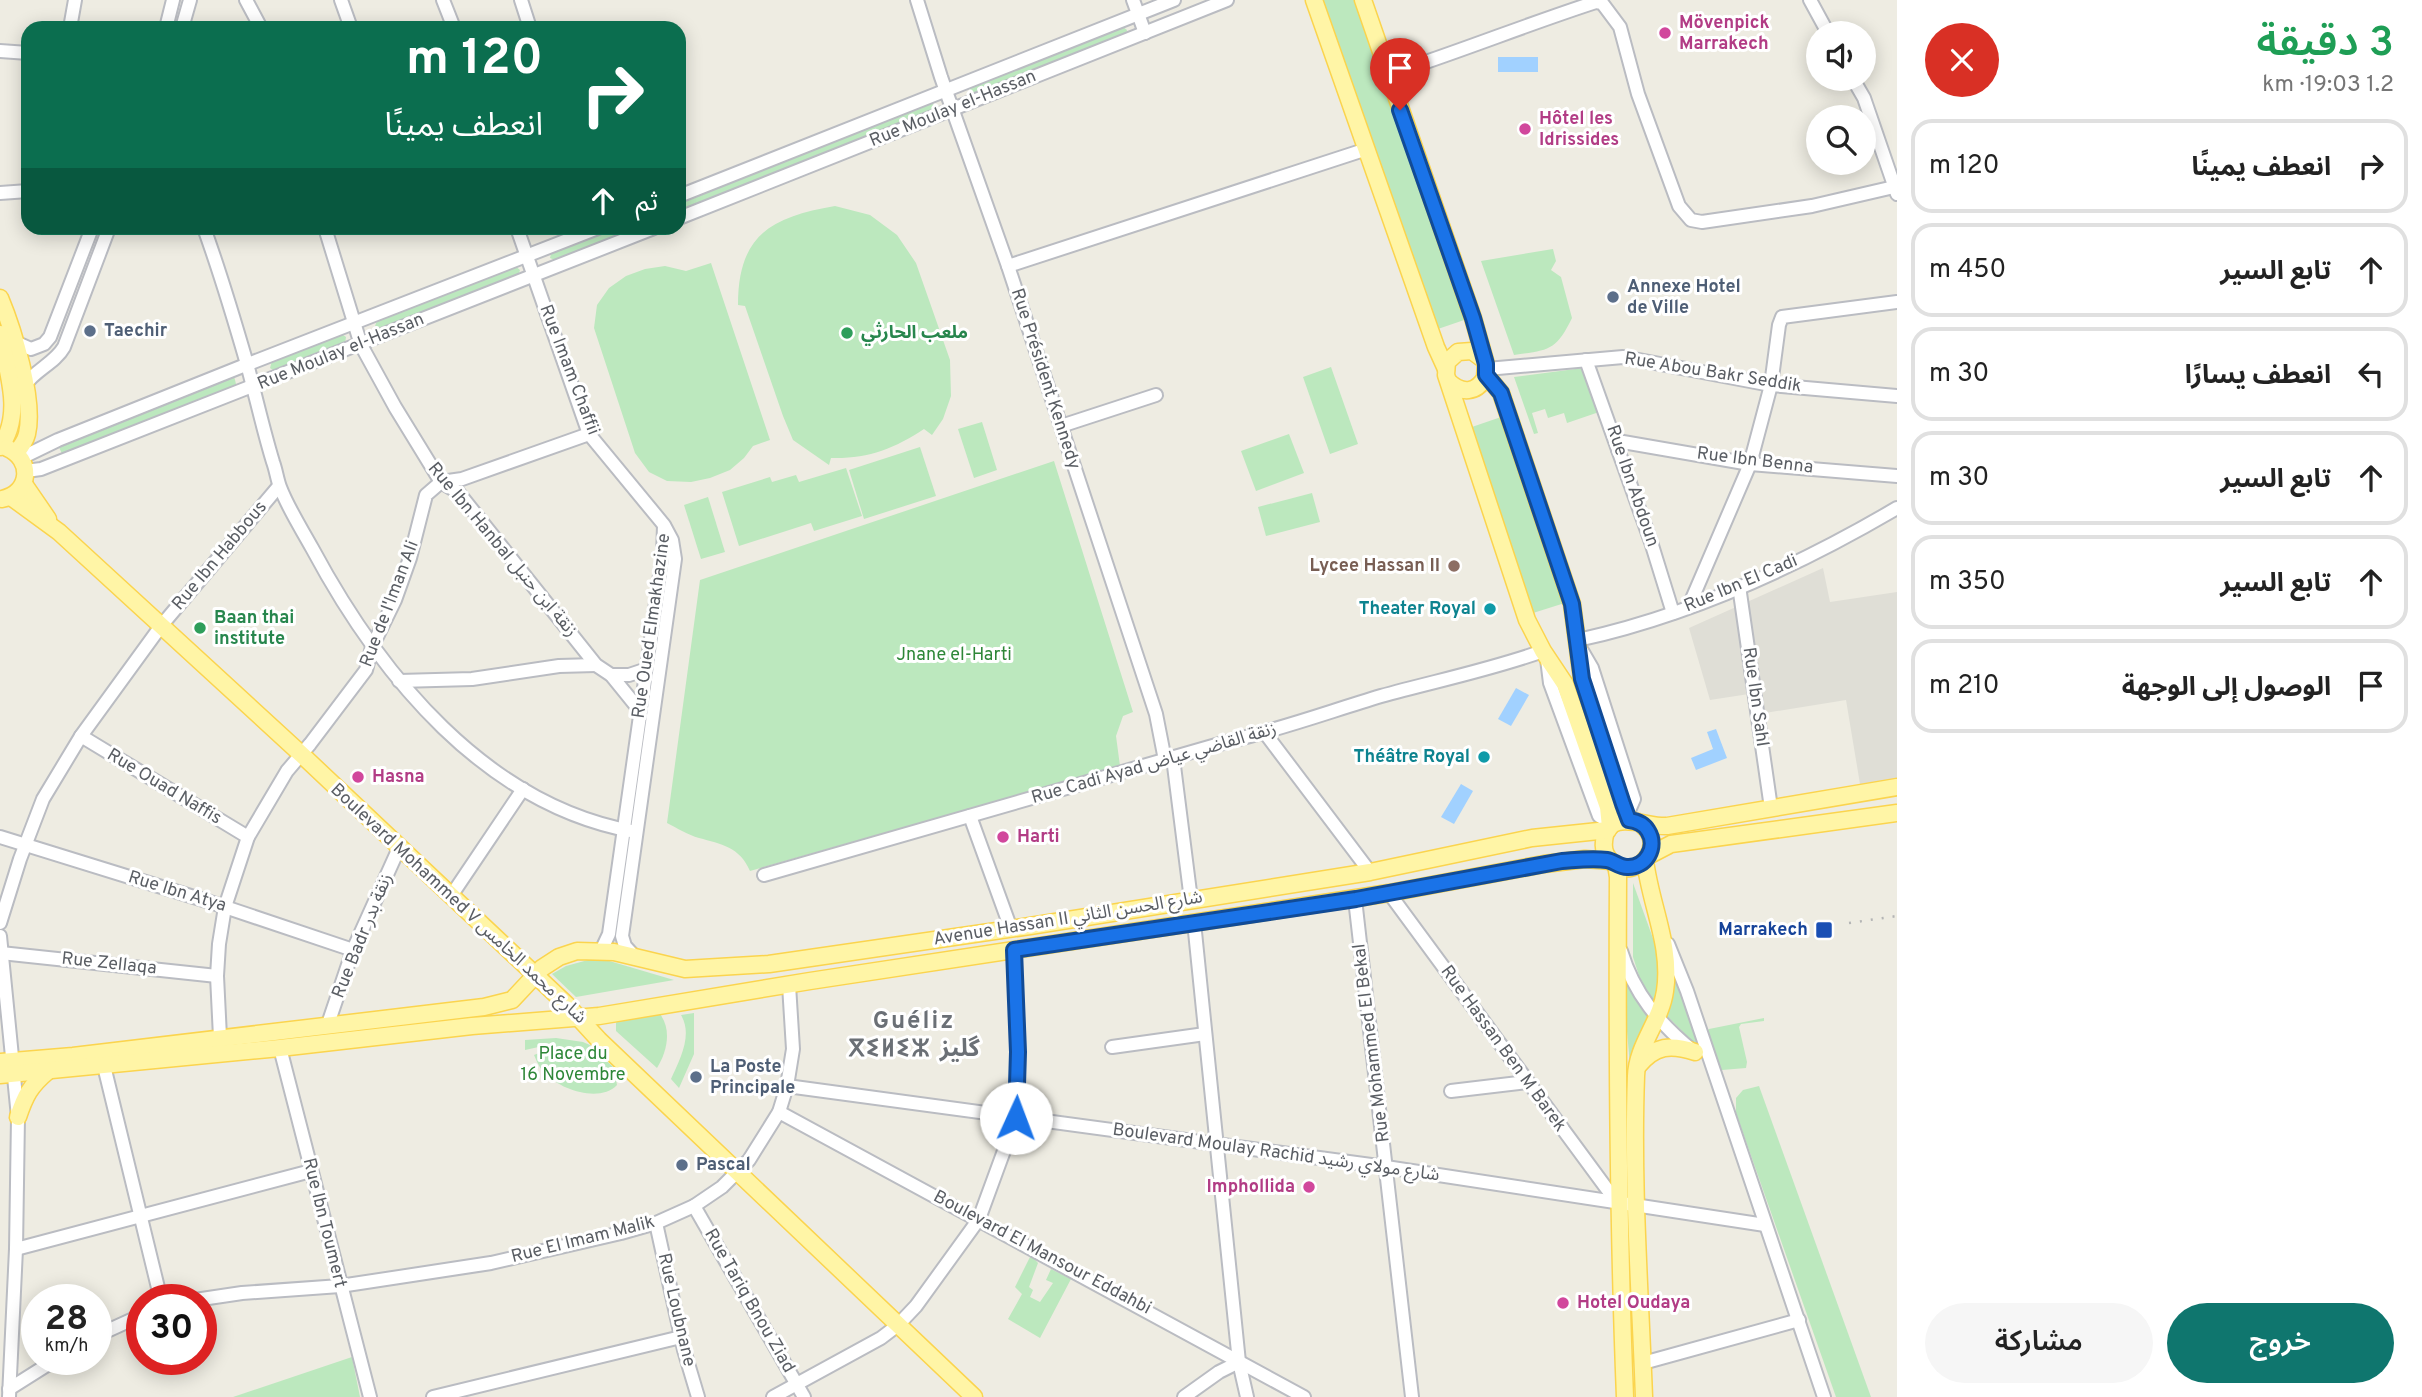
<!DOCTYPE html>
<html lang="ar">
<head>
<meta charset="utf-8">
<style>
  body { margin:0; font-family:Overpass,"Noto Sans Arabic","Noto Sans Tifinagh",sans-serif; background:#f6f6f6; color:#222; direction:rtl; height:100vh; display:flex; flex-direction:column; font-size:26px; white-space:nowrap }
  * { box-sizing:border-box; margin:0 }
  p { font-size:23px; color:#767676 }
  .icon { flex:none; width:38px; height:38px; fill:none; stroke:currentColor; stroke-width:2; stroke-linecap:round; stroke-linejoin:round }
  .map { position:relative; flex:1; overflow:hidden; direction:ltr }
  .drawer { display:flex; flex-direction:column; background:#fff; width:525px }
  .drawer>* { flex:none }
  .hud { position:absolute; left:21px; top:21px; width:665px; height:214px; border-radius:21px; box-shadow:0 4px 18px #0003; direction:rtl; background:#0b6e4f; color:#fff; overflow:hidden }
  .controls { position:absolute; left:1806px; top:21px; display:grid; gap:14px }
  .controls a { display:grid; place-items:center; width:70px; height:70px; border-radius:50%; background:#fff; box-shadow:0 4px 18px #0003; font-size:35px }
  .speed { position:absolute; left:21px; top:1284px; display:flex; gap:14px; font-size:35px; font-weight:700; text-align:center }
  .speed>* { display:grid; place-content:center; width:91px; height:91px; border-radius:50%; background:#fff; box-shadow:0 4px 18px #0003; line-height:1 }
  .speed small { font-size:18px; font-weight:400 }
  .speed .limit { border:10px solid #d22; background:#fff; color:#111 }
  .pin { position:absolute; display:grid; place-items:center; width:60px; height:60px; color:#fff; margin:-72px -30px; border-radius:50% 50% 50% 0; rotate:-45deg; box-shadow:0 0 7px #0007 }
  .pin .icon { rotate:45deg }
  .me { position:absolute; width:77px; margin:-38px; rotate:2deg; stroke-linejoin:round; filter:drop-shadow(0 0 5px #0008) }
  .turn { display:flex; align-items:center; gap:24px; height:147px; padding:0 28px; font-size:32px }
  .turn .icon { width:91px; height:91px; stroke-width:2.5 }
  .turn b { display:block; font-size:49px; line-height:60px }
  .then { display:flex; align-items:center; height:66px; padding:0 28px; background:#0003; gap:14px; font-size:26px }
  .round { display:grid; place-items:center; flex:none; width:74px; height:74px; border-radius:37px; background:#f6f6f6 }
  .headline { display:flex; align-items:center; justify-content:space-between; height:119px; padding:0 28px }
  h1 { font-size:42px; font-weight:600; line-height:52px; color:#1e9e55 }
  .button { display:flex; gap:14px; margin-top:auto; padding:14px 28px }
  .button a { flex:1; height:80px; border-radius:42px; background:#0f766e; color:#fff; font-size:28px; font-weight:600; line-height:80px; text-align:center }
  .button a+a { background:#f6f6f6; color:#222 }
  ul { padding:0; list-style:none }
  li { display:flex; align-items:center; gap:21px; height:94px; margin:0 14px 10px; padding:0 14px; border:4px solid #e0e0e0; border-radius:21px }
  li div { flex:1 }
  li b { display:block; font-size:26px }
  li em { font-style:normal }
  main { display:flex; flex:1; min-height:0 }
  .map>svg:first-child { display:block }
</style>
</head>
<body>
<main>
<section class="drawer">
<div class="headline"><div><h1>3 دقيقة</h1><p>1.2 km · 19:03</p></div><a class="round" style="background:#d93025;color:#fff"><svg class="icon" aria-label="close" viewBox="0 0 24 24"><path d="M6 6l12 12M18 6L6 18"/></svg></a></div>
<ul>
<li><svg class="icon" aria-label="right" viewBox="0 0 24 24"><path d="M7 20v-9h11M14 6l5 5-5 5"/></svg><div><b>انعطف يمينًا</b></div><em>120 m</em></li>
<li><svg class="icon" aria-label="ahead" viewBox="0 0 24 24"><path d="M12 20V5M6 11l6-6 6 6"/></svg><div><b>تابع السير</b></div><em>450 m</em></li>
<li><svg class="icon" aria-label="left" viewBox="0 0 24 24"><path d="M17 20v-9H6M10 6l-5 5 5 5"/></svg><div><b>انعطف يسارًا</b></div><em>30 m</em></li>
<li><svg class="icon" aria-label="ahead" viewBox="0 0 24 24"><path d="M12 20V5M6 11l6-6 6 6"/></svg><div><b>تابع السير</b></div><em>30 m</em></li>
<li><svg class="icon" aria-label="ahead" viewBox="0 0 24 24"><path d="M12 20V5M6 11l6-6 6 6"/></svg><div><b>تابع السير</b></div><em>350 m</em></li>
<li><svg class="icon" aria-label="arrive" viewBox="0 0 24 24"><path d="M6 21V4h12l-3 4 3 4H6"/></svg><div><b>الوصول إلى الوجهة</b></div><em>210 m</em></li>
</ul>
<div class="button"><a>خروج</a><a>مشاركة</a></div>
</section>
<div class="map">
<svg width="1897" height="1397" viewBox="0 0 1897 1397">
  <rect width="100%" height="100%" fill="#eeece2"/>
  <polygon fill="#dfded6" points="1823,568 1830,602 1897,592 1897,790 1862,796 1846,700 1765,713 1762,692 1710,700 1689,628"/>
  <g fill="#bce8be">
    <polygon points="1321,0 1360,0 1470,318 1435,330"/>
    <polygon points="1122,26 1127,30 1126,36 973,95 969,92 971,85"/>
    <polygon points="928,101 934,105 933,113 679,213 679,200"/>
    <path d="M835,206L870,215L897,235L916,263L950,360L951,396L943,419L932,435L924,429C894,449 867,459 831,458L829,465L793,440L783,416L745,306L738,305C738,235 771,217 835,206Z"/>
    <polygon points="609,228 642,228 557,261 550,258 552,250"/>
    <path d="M1553,249L1556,261L1551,270L1561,277L1572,318C1556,351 1549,350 1514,355L1481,261Z"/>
    <polygon points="711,263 770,440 753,446 744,458 730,470 710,478 691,482 667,481 649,472 635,453 594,328 597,305 609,288 626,276 645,269 665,266 686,271"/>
    <polygon points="514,265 520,270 518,276 383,330 375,326 378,318"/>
    <polygon points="340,333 346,337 345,344 276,372 270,368 272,361"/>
    <polygon points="1331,367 1358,444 1330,454 1303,377"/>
    <polygon points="1583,368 1602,411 1567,423 1564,413 1548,418 1545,409 1532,413 1538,433 1534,434 1514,377"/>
    <polygon points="234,376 237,388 63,456 58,445"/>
    <polygon points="1504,416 1568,602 1533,613 1469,428"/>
    <polygon points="982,422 997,470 974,478 958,429"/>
    <polygon points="1289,434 1304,473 1256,491 1241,451"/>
    <polygon points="920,447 936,496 864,519 849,470"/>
    <path d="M1054,461L1133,712L1123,716L1116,736L1120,766L750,871C740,847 721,844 699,838C688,835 677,828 667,823L700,580Z"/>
    <polygon points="846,468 862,516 814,531 811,523 739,546 722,492 770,477 772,482 796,475 799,482"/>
    <polygon points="1312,493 1320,522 1266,536 1258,507"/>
    <polygon points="708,497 725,552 701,559 684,505"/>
    <polygon points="1633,883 1655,944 1661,971 1655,1006 1643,988 1633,957"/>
    <polygon points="588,960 606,960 674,980 576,997 552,974 566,966"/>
    <polygon points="1675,977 1677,977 1701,1047 1697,1046 1667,1016"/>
    <polygon points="1626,983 1650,1017 1630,1066 1625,1008"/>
    <path d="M694,1013V1054L679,1088L671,1079C680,1059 693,1035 681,1015Z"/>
    <path d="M660,1014C672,1030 667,1052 657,1068L616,1031V1023L618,1020Z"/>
    <polygon points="1764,1018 1764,1021 1741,1024 1739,1027 1747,1062 1746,1068 1722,1070 1717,1065 1706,1032 1709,1029"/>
    <path d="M556,1038L583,1042L590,1045L614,1068L617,1085C600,1103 561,1090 546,1074C540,1069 537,1062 534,1055L544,1051L543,1046L525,1050V1040Z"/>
    <polygon points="1759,1086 1871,1397 1836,1397 1736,1113 1736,1098 1743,1090"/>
    <polygon points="1031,1255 1038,1263 1029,1287 1033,1290 1030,1297 1040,1302 1053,1283 1046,1280 1051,1269 1071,1279 1040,1338 1008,1319 1022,1294 1015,1287"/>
    <polygon points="352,1357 360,1397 233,1397"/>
  </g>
  <g fill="#a1d1ff">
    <rect x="1498" y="57" width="40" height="15"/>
    <polygon points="1516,688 1529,695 1511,726 1498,719"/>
    <polygon points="1716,729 1727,758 1696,770 1691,758 1713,749 1707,732"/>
    <polygon points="1461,784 1473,791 1454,824 1441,817"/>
  </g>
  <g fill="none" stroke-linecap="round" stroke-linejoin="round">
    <defs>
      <g id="minor">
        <polyline points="246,0 261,28"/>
        <polyline points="341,0 351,28"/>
        <polyline points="443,0 454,28"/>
        <polyline points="521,0 530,28"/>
        <polyline points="917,0 941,77 1008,266 1156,714 1165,760"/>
        <polyline points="1133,0 1145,33"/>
        <polyline points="1810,0 1828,33"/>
        <polyline points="70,28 75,0"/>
        <polyline points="166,28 173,0"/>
        <polyline points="182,28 190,0"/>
        <polyline points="0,51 28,53"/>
        <path d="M1420,64C1479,44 1537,21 1596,2L1602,3L1620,27L1638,94L1679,206L1691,220L1702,222L1812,206L1894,187"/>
        <polyline points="1388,75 1411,67"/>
        <polyline points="1853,79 1864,98 1897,194"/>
        <polyline points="0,193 28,191"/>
        <polyline points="679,196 1174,0"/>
        <polyline points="679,218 1227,0"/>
        <path d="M204,228C220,272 234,319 247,364C256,397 263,429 273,462C276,470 277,479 280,487C288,508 301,528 312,548C380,675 486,806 636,832"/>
        <polyline points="325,228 361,345 395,407 441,482 458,492 596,665 611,675 641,712"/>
        <polyline points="517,228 589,434 664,525 672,540 675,559 622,936 625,946 635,957"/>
        <polyline points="1008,266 1367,149"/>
        <polyline points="15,342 31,349 44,344 50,337 92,228"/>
        <polyline points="1586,360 1651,542 1673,613"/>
        <polyline points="1487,369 1623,357 1771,385 1897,396"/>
        <path d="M25,385C35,370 55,363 64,347L109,228"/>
        <polyline points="1061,426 1156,395"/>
        <polyline points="1618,450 1623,442 1750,464 1897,476"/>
        <polyline points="21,458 58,440 243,366 598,228"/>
        <polyline points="26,471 41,469 654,228"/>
        <polyline points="441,482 462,479 589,434"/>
        <polyline points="1739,586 1771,808"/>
        <polyline points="1689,606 1750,464 1771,385 1779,325 1782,317 1897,302"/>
        <path d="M1578,640C1688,616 1800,565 1897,508"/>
        <polyline points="1578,644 1592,668 1634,799 1627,815"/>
        <polyline points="1547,659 1550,683 1596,808 1599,816 1610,822"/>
        <polyline points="611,675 629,675 647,669"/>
        <polyline points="399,681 472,679 559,666 596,665"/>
        <polyline points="1265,733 1370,872"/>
        <polyline points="81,736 248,837"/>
        <polyline points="1173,758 1191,900"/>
        <polyline points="970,816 1011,929"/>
        <polyline points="0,837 210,902 353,950"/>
        <path d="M764,875L1230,741C1282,729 1331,711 1381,696C1435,681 1490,670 1543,651"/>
        <polyline points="1389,893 1618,1204"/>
        <polyline points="451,896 523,789"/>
        <polyline points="1355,899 1412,1397"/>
        <polyline points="1194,922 1239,1362 1247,1397"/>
        <polyline points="0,923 20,859 43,799 81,736 161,626 279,486"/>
        <polyline points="0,936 18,1117 16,1249 9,1397"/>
        <polyline points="1668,944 1687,991 1824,1397"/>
        <polyline points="601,951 609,934 663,554 664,526"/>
        <path d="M1621,951C1634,994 1659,1023 1693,1051"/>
        <polyline points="1,953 217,976"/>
        <polyline points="328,1024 353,950 399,848"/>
        <polyline points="220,1037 217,976 219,944 225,907 248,837 287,771 310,744 366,670 372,647 395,600 410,558 426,495 441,482"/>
        <polyline points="1112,1047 1205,1034"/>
        <polyline points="280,1048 370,1397"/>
        <polyline points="104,1066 161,1300"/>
        <polyline points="787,1086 1386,1167 1765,1225"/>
        <polyline points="1451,1091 1527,1082"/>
        <polyline points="779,1112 1304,1397"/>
        <polyline points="694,1206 804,1397"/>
        <polyline points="656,1223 684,1350 698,1397"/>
        <polyline points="16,1249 311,1171"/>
        <polyline points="195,1300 242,1293 340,1286 491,1263 621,1233 656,1223 694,1206 722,1187 749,1160 779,1112 787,1086 793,1049 789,985"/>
        <polyline points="96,1336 142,1315"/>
        <polyline points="1643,1363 1799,1320"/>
        <polyline points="9,1389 55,1360"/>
        <polyline points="433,1397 681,1337"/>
        <polyline points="773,1397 881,1338 898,1325 916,1306 979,1219 1016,1118 1018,1052 1014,950"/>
        <polyline points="1184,1397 1219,1372 1239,1362"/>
      </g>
      <g id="major">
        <polyline points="1314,0 1436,347 1446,369"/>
        <path d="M1363,0L1473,318L1486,364L1485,378C1476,393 1462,394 1449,382"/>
        <path d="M0,298C13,329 35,400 27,434C25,442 21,447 16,453"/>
        <path d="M0,334C7,371 24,414 0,447"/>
        <polyline points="1484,360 1472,351 1458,352 1447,362 1446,375 1527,620 1543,651 1565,684 1608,807 1610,827"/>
        <polyline points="1486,375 1501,393 1572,604 1582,679 1629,820"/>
        <polyline points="24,484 48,519"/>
        <polyline points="11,497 59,532 301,754 566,1004 599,1040 974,1397"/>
        <path d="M2,499C31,493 33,459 7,448"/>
        <path d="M1638,822C1671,842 1637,884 1612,862C1606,857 1603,850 1604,842C1606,806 1647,828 1667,826L1897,787"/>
        <polyline points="1648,856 1671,844 1897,813"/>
        <path d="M1616,865L1618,877C1617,1050 1618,1223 1625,1397"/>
        <polyline points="0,1062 73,1056 484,1007 512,1000 542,968 559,957 577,951 614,952 685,969 769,964 1030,926 1370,872 1532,838 1608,830"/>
        <path d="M1638,1066C1655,1045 1671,1044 1695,1052"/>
        <polyline points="0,1075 280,1048 472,1026 599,1016 810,981 1389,893 1544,864 1585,859 1611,861"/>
        <path d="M18,1117C25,1096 30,1086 48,1071"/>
        <path d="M1644,1397C1640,1290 1632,1183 1636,1076C1637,1045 1661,1021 1665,991C1672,946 1650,904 1645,860"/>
      </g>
    </defs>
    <use href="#minor" stroke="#babcc2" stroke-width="16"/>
    <use href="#major" stroke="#fbd44e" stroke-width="19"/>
    <use href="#minor" stroke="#fff" stroke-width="12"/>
    <use href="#major" stroke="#fff5a6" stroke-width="16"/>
    <polyline stroke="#b4b5b5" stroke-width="2.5" stroke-dasharray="2 9" stroke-linecap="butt" points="1849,923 1897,916"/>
  </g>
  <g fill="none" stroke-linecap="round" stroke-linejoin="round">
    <defs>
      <path id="route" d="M1016,1118L1018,1052L1014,950L1356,899L1562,861C1577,860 1591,858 1607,860C1614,861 1619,867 1627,867C1646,868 1658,847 1648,831C1644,824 1637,821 1629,820L1623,804L1582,679L1572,604L1501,393L1486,375V364L1473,318L1400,110"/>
    </defs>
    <use href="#route" stroke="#114b97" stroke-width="18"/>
    <use href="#route" stroke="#1a73e8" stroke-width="12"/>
  </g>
  <g fill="#d1479c" stroke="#fff" stroke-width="2.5">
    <circle cx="1665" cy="33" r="7"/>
    <circle cx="1525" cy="129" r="7"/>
    <circle cx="358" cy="777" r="7"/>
    <circle cx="1003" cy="837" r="7"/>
    <circle cx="1309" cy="1187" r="7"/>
    <circle cx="1563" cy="1303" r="7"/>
  </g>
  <g fill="#5c6f8a" stroke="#fff" stroke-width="2.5">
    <circle cx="1613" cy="297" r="7"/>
    <circle cx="90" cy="331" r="7"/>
    <circle cx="696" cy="1077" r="7"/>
    <circle cx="682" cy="1165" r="7"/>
  </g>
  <g fill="#2e9e5b" stroke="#fff" stroke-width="2.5">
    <circle cx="847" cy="333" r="7"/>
    <circle cx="200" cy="628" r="7"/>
  </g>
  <circle fill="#8d6e63" stroke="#fff" stroke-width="2.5" cx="1454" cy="566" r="7"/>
  <g fill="#0f9aa8" stroke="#fff" stroke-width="2.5">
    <circle cx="1490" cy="609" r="7"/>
    <circle cx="1484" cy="757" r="7"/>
  </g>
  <rect fill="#1a4fb4" stroke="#fff" stroke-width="2.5" x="1815" y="921" width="18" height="18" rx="3.5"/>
  <g text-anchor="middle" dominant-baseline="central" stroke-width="6" stroke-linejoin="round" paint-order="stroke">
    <g font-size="18" font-weight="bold" fill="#b23c85" stroke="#fff" text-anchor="start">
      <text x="1679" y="23">Mövenpick<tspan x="1679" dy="21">Marrakech</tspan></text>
      <text x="1539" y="119">Hôtel les<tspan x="1539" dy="21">Idrissides</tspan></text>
      <text x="372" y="777">Hasna</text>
      <text x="1017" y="837">Harti</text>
      <text x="1295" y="1187" text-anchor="end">Imphollida</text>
      <text x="1577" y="1303">Hotel Oudaya</text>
    </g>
    <g font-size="18" fill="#5a5e64" stroke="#fff">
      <text transform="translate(953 109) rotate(-22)">Rue Moulay el-Hassan</text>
      <text transform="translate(341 352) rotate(-22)">Rue Moulay el-Hassan</text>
      <text transform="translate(569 370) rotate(69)">Rue Imam Chaffii</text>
      <text transform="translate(1713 373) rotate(9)">Rue Abou Bakr Seddik</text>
      <text transform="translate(1045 379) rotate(72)">Rue Président Kennedy</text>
      <text transform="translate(1755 461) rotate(7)">Rue Ibn Benna</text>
      <text transform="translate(1632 486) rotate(71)">Rue Ibn Abdoun</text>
      <text transform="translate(502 550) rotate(50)">Rue Ibn Hanbal زنقة ابن حنبل</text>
      <text transform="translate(220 556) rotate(-50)">Rue Ibn Habbous</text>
      <text transform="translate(1741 584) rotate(-23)">Rue Ibn El Cadi</text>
      <text transform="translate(390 604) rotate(-69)">Rue de l'Iman Ali</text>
      <text transform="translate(652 626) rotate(-82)">Rue Oued Elmakhazine</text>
      <text transform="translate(1755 697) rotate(82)">Rue Ibn Sahl</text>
      <text transform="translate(1154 764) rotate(-16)">Rue Cadi Ayad زنقة القاضي عياض</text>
      <text transform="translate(164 787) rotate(31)">Rue Ouad Naffis</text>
      <text transform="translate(177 892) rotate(17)">Rue Ibn Atya</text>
      <text transform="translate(458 904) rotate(43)">Boulevard Mohammed V شارع محمد الخامس</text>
      <text transform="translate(1068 919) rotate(-9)">Avenue Hassan II شارع الحسن الثاني</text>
      <text transform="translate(363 936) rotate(-68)">Rue Badr زنقة بدر</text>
      <text transform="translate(109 964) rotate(6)">Rue Zellaqa</text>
      <text transform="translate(1372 1043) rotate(-97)">Rue Mohammed El Bekal</text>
      <text transform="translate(1503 1049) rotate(54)">Rue Hassan Ben M Barek</text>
      <text transform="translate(1276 1153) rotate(8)">Boulevard Moulay Rachid شارع مولاي رشيد</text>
      <text transform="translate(324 1223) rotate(76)">Rue Ibn Toumert</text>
      <text transform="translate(583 1240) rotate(-14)">Rue El Imam Malik</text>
      <text transform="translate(1042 1253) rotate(28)">Boulevard El Mansour Eddahbi</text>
      <text transform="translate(749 1301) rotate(60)">Rue Tariq Bnou Ziad</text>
      <text transform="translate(676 1310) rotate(77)">Rue Loubnane</text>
    </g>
    <g font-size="18" font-weight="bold" fill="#4e5e75" stroke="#fff" text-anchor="start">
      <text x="1627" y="287">Annexe Hotel<tspan x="1627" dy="21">de Ville</tspan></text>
      <text x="104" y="331">Taechir</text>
      <text x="710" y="1067">La Poste<tspan x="710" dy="21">Principale</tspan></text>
      <text x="696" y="1165">Pascal</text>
    </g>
    <g font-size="18" font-weight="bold" fill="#27864d" stroke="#fff" text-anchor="start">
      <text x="861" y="333">ملعب الحارثي</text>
      <text x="214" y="618">Baan thai<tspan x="214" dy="21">institute</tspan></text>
    </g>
    <g font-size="18" font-weight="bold" fill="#785e54" stroke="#fff" text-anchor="end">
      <text x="1440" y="566">Lycee Hassan II</text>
    </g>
    <g font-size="18" font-weight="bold" fill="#0d838f" stroke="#fff" text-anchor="end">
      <text x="1476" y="609">Theater Royal</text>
      <text x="1470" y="757">Théâtre Royal</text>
    </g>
    <g font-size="18" fill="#2e8738" stroke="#fff">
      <text x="954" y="655">Jnane el-Harti</text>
      <text x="573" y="1054">Place du<tspan x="573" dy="21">16 Novembre</tspan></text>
    </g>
    <g font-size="18" font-weight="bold" fill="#164399" stroke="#fff" text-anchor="end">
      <text x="1808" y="930">Marrakech</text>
    </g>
    <g font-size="24" font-weight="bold" letter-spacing="2" fill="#6b7076" stroke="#fff">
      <text x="914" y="1022">Guéliz<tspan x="914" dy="28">ⴳⵉⵍⵉⵣ گليز</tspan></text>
    </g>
  </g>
</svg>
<div class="controls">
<a><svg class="icon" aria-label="sound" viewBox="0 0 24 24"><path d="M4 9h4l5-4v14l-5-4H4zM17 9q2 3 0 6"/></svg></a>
<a><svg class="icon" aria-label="search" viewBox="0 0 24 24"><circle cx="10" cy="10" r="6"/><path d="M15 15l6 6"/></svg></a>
</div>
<div class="speed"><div>28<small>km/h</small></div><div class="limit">30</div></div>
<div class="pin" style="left:1400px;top:110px;background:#d93025"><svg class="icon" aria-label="arrive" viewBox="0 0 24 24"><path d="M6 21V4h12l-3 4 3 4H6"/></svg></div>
<svg class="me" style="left:1016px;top:1118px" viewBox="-20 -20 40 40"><circle r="19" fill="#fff"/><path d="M0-13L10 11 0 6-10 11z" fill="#1a73e8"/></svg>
<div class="hud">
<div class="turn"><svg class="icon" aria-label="right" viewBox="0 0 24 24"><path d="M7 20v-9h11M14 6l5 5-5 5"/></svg><div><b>120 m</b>انعطف يمينًا</div></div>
<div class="then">ثم<svg class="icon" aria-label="ahead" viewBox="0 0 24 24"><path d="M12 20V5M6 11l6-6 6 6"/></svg></div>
</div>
</div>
</main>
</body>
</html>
